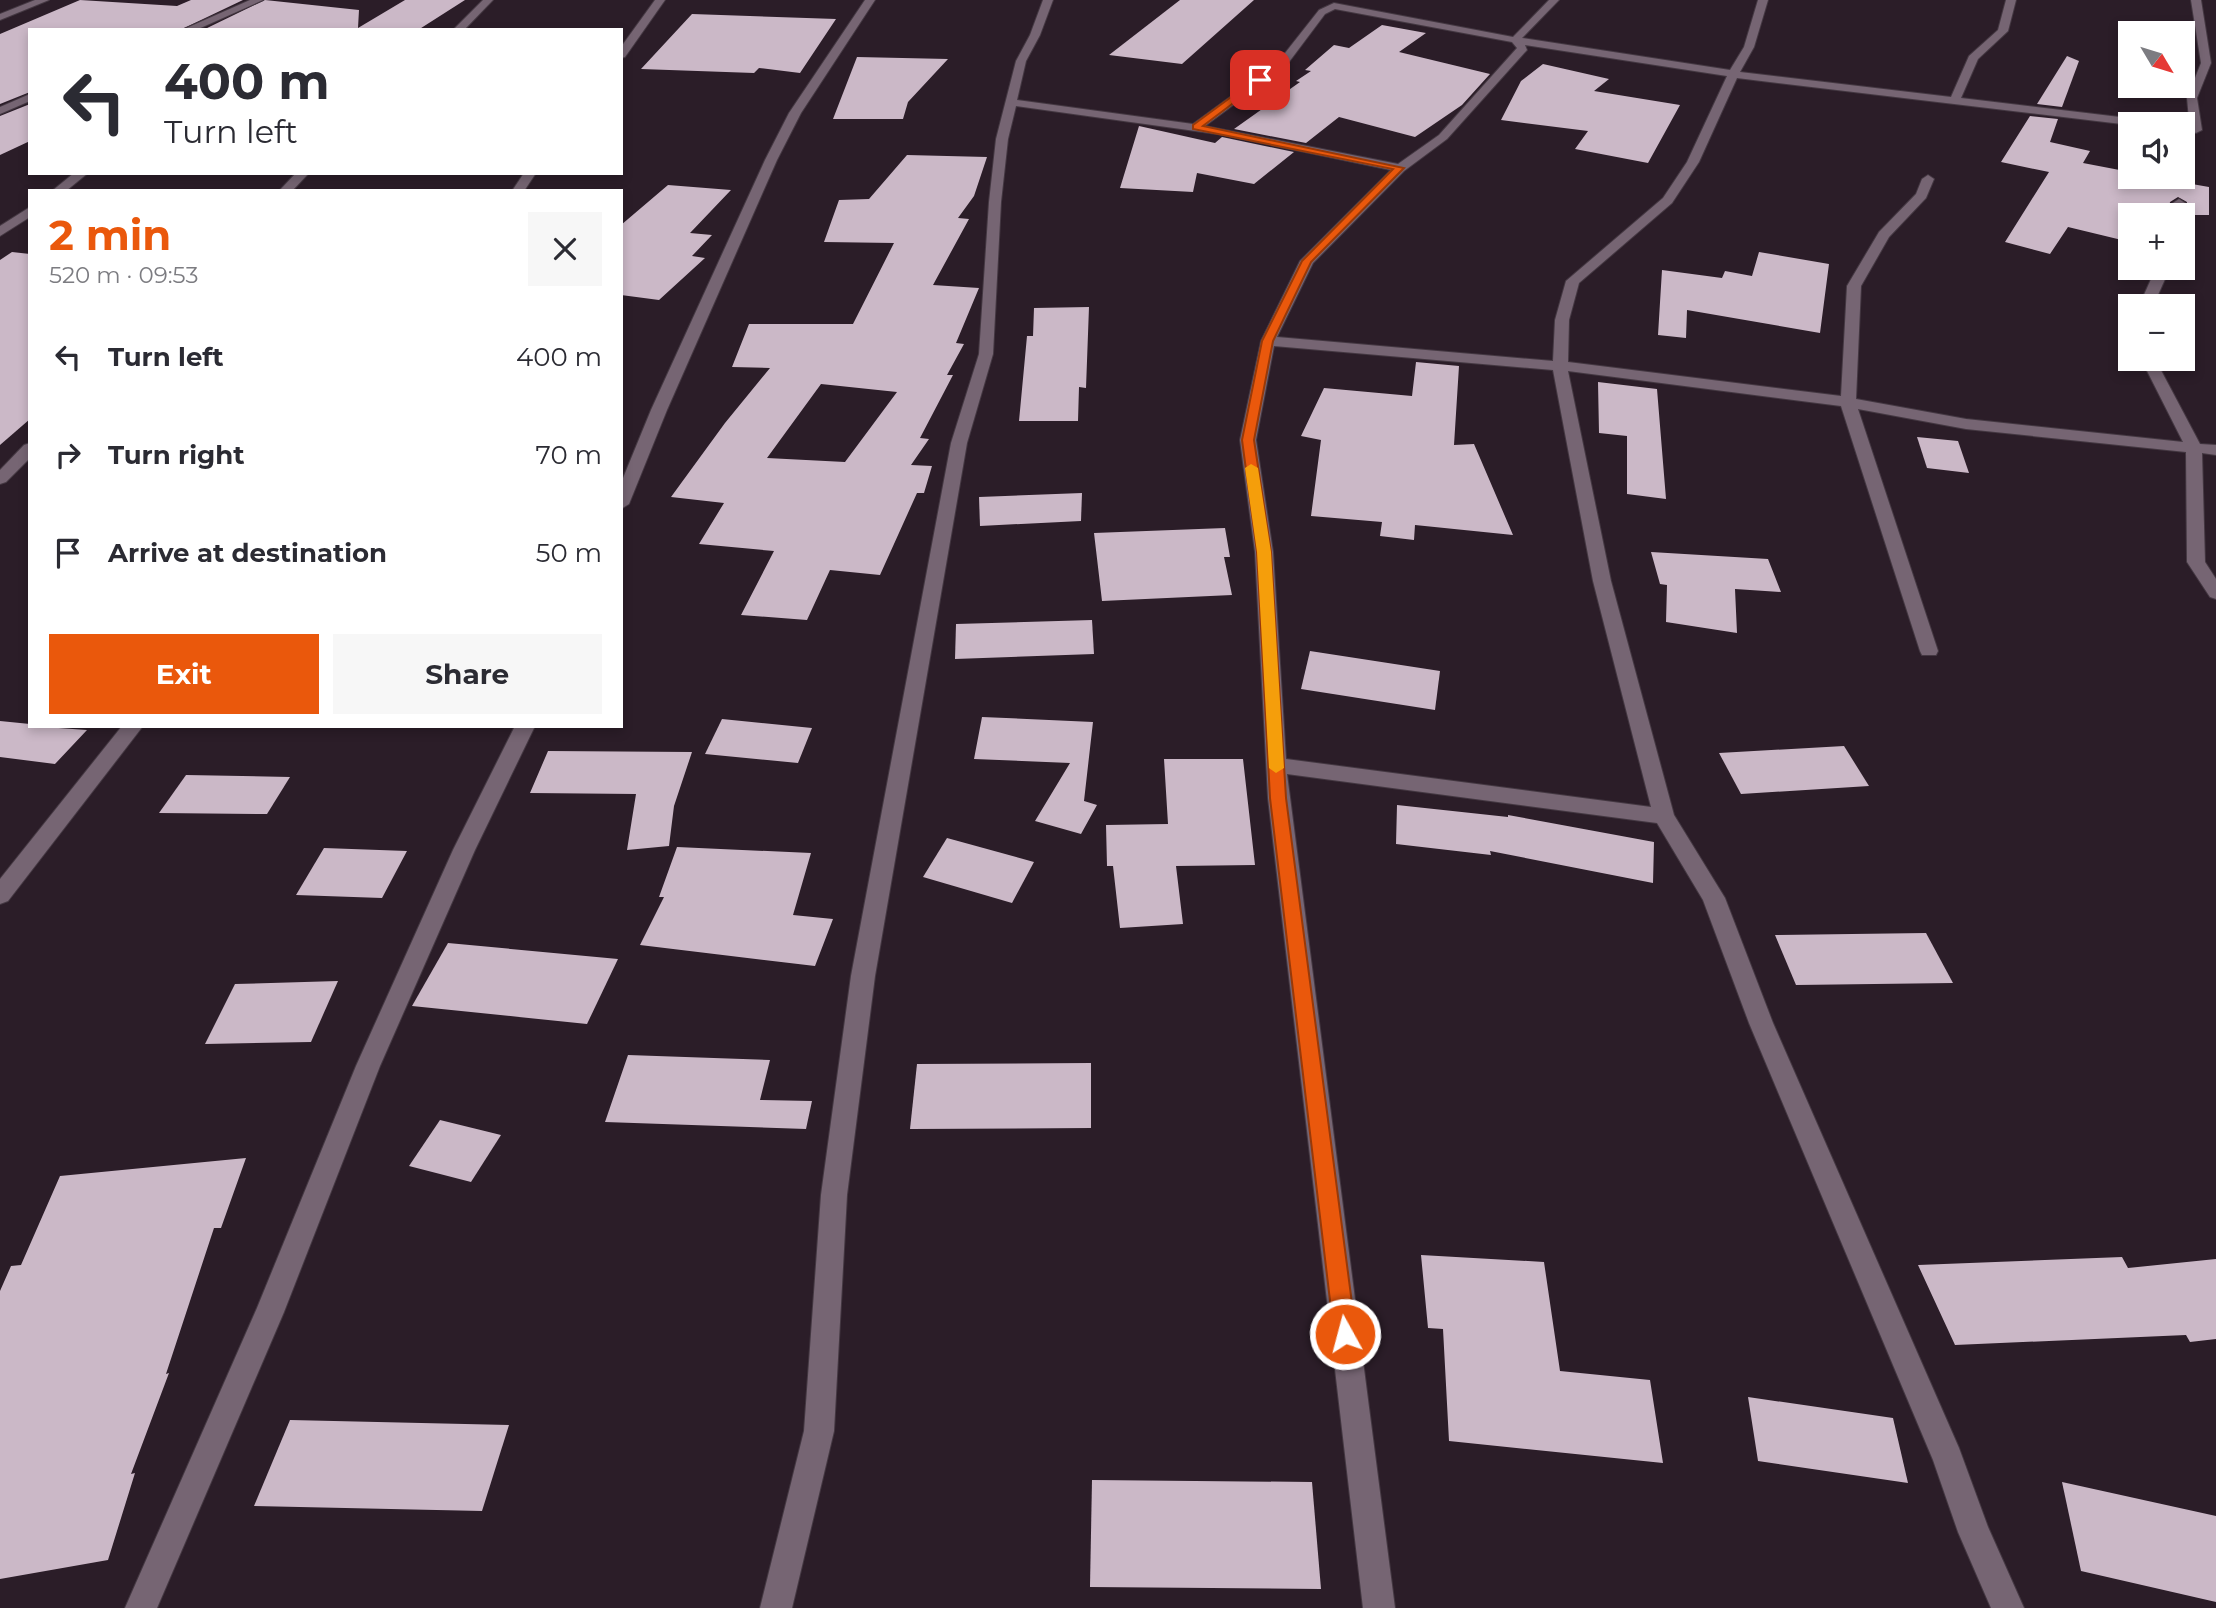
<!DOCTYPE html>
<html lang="en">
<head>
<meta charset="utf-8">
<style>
  body { margin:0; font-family:Montserrat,sans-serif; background:#f7f7f7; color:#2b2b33; height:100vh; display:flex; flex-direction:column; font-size:26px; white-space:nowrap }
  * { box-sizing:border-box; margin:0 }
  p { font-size:23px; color:#7c7c81 }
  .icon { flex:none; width:38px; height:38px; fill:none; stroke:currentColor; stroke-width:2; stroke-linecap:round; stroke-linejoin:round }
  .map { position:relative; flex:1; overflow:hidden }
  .panel { position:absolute; left:28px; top:189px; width:595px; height:539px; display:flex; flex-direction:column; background:#fff; border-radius:0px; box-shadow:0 4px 10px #0003 }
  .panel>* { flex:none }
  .top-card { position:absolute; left:28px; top:28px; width:595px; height:147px; border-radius:0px; box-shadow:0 4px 10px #0003; background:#fff; color:#2b2b33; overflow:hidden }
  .needle { width:46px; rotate:128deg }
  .tools { position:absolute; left:2118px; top:21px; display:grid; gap:14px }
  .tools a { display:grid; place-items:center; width:77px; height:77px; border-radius:0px; background:#fff; box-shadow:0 4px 10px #0003; font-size:35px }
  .pin { position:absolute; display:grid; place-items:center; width:60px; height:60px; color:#fff; margin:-30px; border-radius:14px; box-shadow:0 4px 10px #0006 }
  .me { position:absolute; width:77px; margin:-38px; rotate:353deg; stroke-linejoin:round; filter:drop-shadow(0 0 5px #0008) }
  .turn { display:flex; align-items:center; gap:24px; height:147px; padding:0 21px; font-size:32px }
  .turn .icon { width:91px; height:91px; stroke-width:2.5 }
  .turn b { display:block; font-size:49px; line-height:60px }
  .round { display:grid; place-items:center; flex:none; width:74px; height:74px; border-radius:0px; background:#f7f7f7 }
  .overview { display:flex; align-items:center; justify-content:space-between; height:119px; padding:0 21px }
  h1 { font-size:42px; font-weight:700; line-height:52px; color:#ea580c }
  .action { display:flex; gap:14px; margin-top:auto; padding:14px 21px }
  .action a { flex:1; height:80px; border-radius:0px; background:#ea580c; color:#fff; font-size:28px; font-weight:700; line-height:80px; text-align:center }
  .action a+a { background:#f7f7f7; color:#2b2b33 }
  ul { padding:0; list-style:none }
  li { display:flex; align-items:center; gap:21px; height:98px; padding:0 21px }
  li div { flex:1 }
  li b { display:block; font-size:26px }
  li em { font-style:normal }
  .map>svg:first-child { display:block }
</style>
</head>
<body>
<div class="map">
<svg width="2216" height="1608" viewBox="0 0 2216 1608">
  <rect width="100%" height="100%" fill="#2b1d28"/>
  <g fill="#cbb8c7" fill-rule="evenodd">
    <polygon points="80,0 177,6 191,0 243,0 180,30 30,30 30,92 0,104 0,34"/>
    <polygon points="265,0 359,10 358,28 405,0 465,0 418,30 203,30"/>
    <polygon points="1180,0 1254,0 1182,64 1109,55"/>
    <polygon points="692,14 836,19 800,73 759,68 754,73 641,69"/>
    <polygon points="1382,25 1426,33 1399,52 1490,74 1462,105 1415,137 1339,117 1306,143 1234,129 1300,82 1296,81 1311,71 1305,70 1334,45 1349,48"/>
    <polygon points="2067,56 2079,61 2062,107 2037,104"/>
    <polygon points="857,57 948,59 908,102 903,119 833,119"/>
    <polygon points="1543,64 1609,79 1594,91 1680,105 1648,163 1575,149 1588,131 1501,120 1521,81"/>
    <polygon points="30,104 30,141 0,155 0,116"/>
    <polygon points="2030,116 2058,119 2050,142 2090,151 2083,163 2130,172 2130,177 2152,177 2209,187 2209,215 2185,215 2187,202 2178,197 2170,202 2168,215 2130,215 2130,242 2068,227 2050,254 2005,242 2049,172 2001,162"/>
    <polygon points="1139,126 1215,143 1222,137 1294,152 1254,184 1197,173 1193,192 1120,188"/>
    <path d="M907,155L987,157L974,196L958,218L969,219L933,285L979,288L956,343L964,344L947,375H953L920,438L929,439L911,465L932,466L924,493H917L880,575L830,570L807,620L741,615L774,551L699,544L724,503L671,497L725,423L770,368L732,367L749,324H853L894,243L824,242L839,200L869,199ZM821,384L897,392L845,462L767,458Z"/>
    <polygon points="668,185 731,190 690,233 712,235 692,256 705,258 659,300 621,295 621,225"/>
    <polygon points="12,252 30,254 30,419 0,445 0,260"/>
    <polygon points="1759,252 1829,264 1820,333 1687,310 1686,338 1658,335 1662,270 1722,278 1725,271 1752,276"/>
    <polygon points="1089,307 1086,388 1079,387 1078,421 1019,421 1027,336 1033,336 1034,308"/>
    <polygon points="1416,362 1459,366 1454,445 1474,444 1513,535 1415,525 1414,540 1380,536 1382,522 1311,516 1321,440 1301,436 1324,388 1412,396"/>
    <polygon points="1598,382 1657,389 1666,499 1627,494 1627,436 1599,433"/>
    <polygon points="1917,437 1958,441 1969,473 1927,468"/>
    <polygon points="1082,493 1081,521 980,526 979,497"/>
    <polygon points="1225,528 1230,557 1224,557 1232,595 1102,601 1094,533"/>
    <polygon points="1651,552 1768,559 1781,592 1735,589 1737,633 1666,622 1667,585 1660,584"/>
    <polygon points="1092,620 1094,654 955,659 956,624"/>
    <polygon points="1310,651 1440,671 1435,710 1301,689"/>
    <polygon points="982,717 1093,722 1084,801 1097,805 1081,834 1035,821 1070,763 974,759"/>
    <polygon points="722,719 812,728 798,763 705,754"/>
    <polygon points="0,721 30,724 30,726 87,730 55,764 0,757"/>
    <polygon points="1844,746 1869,786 1741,794 1719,753"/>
    <polygon points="548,751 692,752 674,806 669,846 627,850 636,794 530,793"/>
    <polygon points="1164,759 1243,759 1255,865 1176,866 1183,924 1120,928 1113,866 1107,866 1106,825 1168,824"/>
    <polygon points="186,775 290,777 267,814 159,813"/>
    <polygon points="1397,805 1508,817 1508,815 1654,842 1653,883 1490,851 1491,855 1396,844"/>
    <polygon points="947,838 1034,862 1012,903 923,877"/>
    <polygon points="677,847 811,853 793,915 833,919 815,966 640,945 664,897 659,897"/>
    <polygon points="324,848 407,851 382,898 296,895"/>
    <polygon points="1926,933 1953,983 1796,985 1775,935"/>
    <polygon points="448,943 618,959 587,1024 412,1006"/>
    <polygon points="338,981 311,1042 205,1044 235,984"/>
    <polygon points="628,1055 770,1060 760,1100 812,1101 806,1129 605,1122"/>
    <polygon points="1091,1063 1091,1128 910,1129 917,1064"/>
    <polygon points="440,1120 501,1135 471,1182 409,1166"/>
    <polygon points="246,1158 221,1228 214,1228 166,1374 169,1373 131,1474 135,1473 108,1560 0,1579 0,1291 11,1266 21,1265 60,1176"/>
    <polygon points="1421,1255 1544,1262 1560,1371 1650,1380 1663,1463 1449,1441 1443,1329 1428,1328"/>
    <polygon points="2122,1257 2128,1268 2216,1259 2216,1339 2190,1342 2186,1335 1955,1345 1918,1265"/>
    <polygon points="1748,1397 1893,1418 1908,1483 1758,1461"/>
    <polygon points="290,1420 509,1425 482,1511 254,1506"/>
    <polygon points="1092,1480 1312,1482 1321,1589 1090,1587"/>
    <polygon points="2062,1482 2216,1516 2216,1602 2081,1571"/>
  </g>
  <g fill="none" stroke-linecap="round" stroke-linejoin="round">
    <defs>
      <g id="minor">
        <polygon points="35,0 49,0 0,20 0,14"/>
        <polygon points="250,0 263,0 196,30 182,30"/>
        <polygon points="483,0 493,0 464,30 453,30"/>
        <polygon points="655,0 665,0 625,57 621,58 621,47"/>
        <polygon points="865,0 875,0 801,113 777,160 667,410 629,504 621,509 621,483 651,410 765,160 789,113"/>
        <path d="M1043,0H1053L1040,35L1026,61L1017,100L1193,124L1278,62L1319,10L1334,3L1513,37L1549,0H1559L1522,38L1730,70L1744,47L1758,0H1768L1754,47L1740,72L1951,97L1969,56L1998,30L2006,0H2016L2008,31L1978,59L1961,98L2153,121L2159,124L2130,125L1737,78L1699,162L1672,203L1579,283L1569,320L1568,362L1841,396L1847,286L1879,232L1916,194L1922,179L1928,175L1934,179L1926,198L1889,237L1861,286L1856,399L1966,419L2183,442L2141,359H2155L2200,444L2216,445V455L2202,453L2205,562L2216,579V599L2210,597L2187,562L2186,452L1966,429L1858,409L1938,651L1936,655H1922L1920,651L1841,406L1568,371L1611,581L1674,815L1725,898L1773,1023L1959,1448L1988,1527L2024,1608H1991L1958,1532L1933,1460L1749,1023L1703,900L1657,823L1287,774L1395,1608H1363L1268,798L1255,552L1240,440L1261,341L1300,261L1391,170L1224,135L1016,106L1008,139L1001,202L993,354L967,443L875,976L847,1195L834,1431L792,1608H760L804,1431L821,1195L851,976L951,443L979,354L989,202L996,139L1016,61L1030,35ZM1335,9L1512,42L1517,48L1439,135L1398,164L1205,126L1286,66L1325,14ZM1525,45L1727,76L1687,162L1663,198L1566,281L1555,320L1553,361L1277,337L1313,263L1404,171L1447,139L1527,50ZM1274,346L1553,370L1593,581L1651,807L1286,759L1273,552L1256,440Z"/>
        <polygon points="2191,0 2201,0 2211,63 2197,98 2202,130 2196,133 2190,130 2187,98 2201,63"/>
        <polygon points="30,94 30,101 0,114 0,107"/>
        <polygon points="74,173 88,173 66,191 52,191"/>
        <polygon points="296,173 309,173 292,191 279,191"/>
        <polygon points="524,173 536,173 524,191 512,191"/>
        <polygon points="2179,199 2185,203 2182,215 2170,215 2173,203"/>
        <polygon points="30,207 30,217 0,236 0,226"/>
        <polygon points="2156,268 2170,268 2153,306 2139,306"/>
        <polygon points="30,443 30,458 6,482 0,484 0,470 24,445"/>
        <polygon points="122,726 143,726 8,901 0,904 0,879"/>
        <polygon points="515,726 535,726 475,850 380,1066 284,1312 157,1608 125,1608 257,1308 356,1066 453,850"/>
      </g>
    </defs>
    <use href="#minor" stroke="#443842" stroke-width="2"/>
    <use href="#minor" fill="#766573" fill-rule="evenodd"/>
  </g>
  <polygon fill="#ea580c" stroke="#983908" stroke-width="2" points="1257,78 1264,80 1203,126 1404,168 1311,262 1273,341 1254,440 1271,552 1286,798 1356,1334 1353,1342 1345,1345 1337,1342 1334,1334 1270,798 1257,552 1242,440 1262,341 1302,261 1393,169 1193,129 1193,125"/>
  <polygon fill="#f59e0b" points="1251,464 1258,468 1271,552 1284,768 1276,773 1269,768 1257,552 1245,468"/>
</svg>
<div class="tools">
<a><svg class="needle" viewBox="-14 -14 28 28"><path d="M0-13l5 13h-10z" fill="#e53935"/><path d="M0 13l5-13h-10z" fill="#7c7c81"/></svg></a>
<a><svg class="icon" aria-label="sound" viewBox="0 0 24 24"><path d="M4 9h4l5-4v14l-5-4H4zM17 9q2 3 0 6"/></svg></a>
<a>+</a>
<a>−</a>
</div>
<div class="pin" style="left:1260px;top:80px;background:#d93025"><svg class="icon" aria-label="arrive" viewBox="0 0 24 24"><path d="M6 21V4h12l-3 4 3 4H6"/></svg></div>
<svg class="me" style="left:1345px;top:1334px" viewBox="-20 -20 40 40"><circle r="17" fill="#ea580c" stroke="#fff" stroke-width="3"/><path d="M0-11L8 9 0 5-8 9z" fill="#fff"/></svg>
<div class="top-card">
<div class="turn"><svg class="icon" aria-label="left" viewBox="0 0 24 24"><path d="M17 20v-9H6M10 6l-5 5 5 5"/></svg><div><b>400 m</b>Turn left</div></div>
</div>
<section class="panel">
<div class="overview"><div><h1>2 min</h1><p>520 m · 09:53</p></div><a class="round"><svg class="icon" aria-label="close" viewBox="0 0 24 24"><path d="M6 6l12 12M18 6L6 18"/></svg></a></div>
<ul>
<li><svg class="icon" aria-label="left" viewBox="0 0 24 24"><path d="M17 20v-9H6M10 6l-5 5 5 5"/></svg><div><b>Turn left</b></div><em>400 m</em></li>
<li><svg class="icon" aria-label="right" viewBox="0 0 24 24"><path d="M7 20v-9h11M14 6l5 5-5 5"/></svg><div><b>Turn right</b></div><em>70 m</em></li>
<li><svg class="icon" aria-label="arrive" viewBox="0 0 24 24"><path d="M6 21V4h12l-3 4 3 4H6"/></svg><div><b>Arrive at destination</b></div><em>50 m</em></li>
</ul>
<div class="action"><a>Exit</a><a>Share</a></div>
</section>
</div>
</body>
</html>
